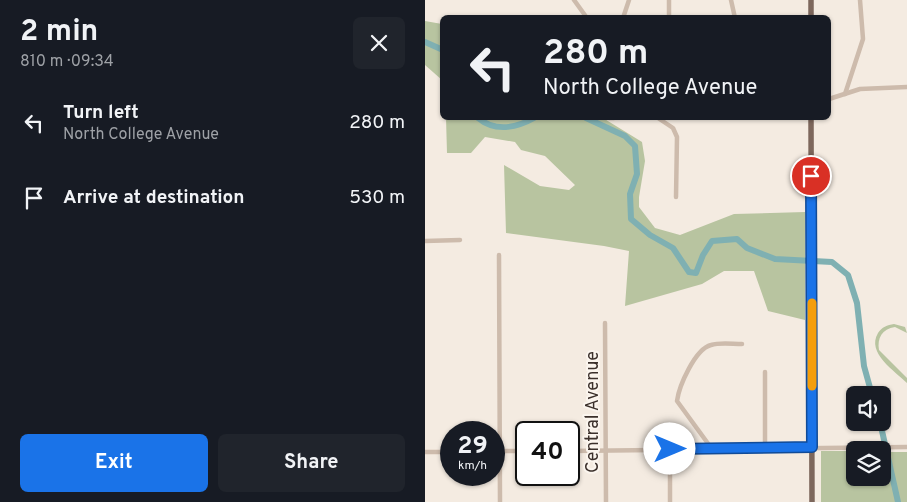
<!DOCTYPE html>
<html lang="en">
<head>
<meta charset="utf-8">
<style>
  body { margin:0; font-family:Overpass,sans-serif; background:#20242c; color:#f1f3f6; height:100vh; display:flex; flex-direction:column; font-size:19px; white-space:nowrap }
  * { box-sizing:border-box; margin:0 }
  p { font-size:16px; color:#9ea1a6 }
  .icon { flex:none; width:28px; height:28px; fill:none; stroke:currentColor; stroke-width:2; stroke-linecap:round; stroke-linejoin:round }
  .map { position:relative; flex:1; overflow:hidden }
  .details { display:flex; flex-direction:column; background:#171b24; width:425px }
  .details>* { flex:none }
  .banner { position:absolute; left:15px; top:15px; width:391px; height:105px; border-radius:8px; box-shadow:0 1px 4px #0004; background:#171b24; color:#f1f3f6; overflow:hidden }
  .buttons { position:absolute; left:421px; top:386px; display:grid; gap:10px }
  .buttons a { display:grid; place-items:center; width:45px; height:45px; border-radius:8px; background:#171b24; box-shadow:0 1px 4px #0004; font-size:25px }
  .speed { position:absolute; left:15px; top:421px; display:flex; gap:10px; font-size:25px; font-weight:700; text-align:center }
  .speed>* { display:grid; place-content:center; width:65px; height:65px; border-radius:50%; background:#171b24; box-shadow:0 1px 4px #0004; line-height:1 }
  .speed small { font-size:12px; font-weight:400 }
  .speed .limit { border:2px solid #111; border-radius:8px; background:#fff; color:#111 }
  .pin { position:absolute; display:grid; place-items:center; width:42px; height:42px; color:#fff; margin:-21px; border:2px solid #fff; border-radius:50%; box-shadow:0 1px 5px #0007 }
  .me { position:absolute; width:55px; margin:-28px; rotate:90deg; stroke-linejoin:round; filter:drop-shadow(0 0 4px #0008) }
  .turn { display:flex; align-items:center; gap:18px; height:105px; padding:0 20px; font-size:22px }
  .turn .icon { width:65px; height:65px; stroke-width:2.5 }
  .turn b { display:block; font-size:35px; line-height:42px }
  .round { display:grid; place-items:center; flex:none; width:52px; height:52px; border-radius:8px; background:#20242c }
  .head { display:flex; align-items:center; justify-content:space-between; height:85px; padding:0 20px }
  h1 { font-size:30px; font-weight:700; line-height:38px }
  .button { display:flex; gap:10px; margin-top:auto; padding:10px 20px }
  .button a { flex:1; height:58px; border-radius:8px; background:#1a73e8; color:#fff; font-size:20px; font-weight:700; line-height:58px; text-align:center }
  .button a+a { background:#20242c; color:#f1f3f6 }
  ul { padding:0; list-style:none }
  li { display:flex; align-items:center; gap:15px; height:75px; padding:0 20px }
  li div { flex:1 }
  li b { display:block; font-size:19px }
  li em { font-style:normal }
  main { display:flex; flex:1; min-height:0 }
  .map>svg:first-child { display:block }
</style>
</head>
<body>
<main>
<section class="details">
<div class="head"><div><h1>2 min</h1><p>810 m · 09:34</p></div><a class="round"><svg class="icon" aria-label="close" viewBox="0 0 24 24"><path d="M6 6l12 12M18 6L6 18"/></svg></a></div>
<ul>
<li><svg class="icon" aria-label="left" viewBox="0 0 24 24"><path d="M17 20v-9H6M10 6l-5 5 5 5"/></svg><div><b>Turn left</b><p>North College Avenue</p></div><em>280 m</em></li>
<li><svg class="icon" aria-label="arrive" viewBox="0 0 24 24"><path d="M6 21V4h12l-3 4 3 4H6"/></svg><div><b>Arrive at destination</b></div><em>530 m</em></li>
</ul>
<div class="button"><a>Exit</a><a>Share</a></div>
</section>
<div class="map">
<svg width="482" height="502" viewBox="0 0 482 502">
  <rect width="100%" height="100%" fill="#f4ebe1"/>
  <g fill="#b8c4a0">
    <polygon points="0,21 17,24 17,80 0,65"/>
    <polygon points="21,118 178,118 217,142 220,161 214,197 214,207 230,228 255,235 309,214 380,212 380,320 343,311 329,271 299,271 277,284 200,306 204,251 179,246 81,233 79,165 115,186 144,190 150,185 120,156 96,150 90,142 60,137 46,153 22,153"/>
    <path d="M469,324L480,327L482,333L470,327C457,329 452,338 454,350L482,378V383C470,371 441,353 453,333C457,327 462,325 469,324Z"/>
    <polygon points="396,451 430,451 430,478 458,478 458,452 482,452 482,502 396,502"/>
  </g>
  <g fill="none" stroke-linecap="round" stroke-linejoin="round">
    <g stroke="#7fb0b2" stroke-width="6">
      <polyline points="0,42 18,50"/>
      <path d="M53,118C70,132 91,128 109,118"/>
      <polyline points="161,118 200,136 210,146 212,174 205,194 206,219 225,235 248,248 264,272 271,273 278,255 287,241 312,239 322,248 350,259 407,262 423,275 432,303 439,366 447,395"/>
      <polyline points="455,422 473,502"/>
    </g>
    <g stroke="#cdbbac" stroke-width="4.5">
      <polyline points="149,0 162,18"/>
      <polyline points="244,0 244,18"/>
      <polyline points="306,0 310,18"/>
      <polyline points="198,18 204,0"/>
      <polyline points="420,94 438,39 435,0"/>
      <polyline points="404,99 435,89 482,87"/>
      <polyline points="184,118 189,118"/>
      <polyline points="233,118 248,128 252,137 251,197"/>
      <polyline points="0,241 35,240"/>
      <polyline points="74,255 75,502"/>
      <polyline points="180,323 181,502"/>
      <polyline points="340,372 340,448"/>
      <polyline points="245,449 245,502"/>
      <path d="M287,449L252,401C254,386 270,349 286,345C295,342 307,344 317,344"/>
      <polyline points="69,451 101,451"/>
      <polyline points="144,451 482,447"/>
      <polyline points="0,452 26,452"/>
    </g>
    <g stroke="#7d675c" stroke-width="5.5">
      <polyline points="386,0 386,18"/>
      <polyline points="386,118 387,502"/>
    </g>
  </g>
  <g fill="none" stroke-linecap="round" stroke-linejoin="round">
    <defs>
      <polyline id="route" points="245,449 387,447 386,176"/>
    </defs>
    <use href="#route" stroke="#114b97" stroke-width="12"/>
    <use href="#route" stroke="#1a73e8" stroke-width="9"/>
    <polyline stroke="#f59e0b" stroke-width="9" points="387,303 387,386"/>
  </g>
  <g text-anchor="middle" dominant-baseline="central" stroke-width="4" stroke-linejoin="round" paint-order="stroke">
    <g font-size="18" fill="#3b302b" stroke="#fbf5ee">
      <text transform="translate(168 412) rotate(-90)">Central Avenue</text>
    </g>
  </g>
</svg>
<div class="buttons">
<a><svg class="icon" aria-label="sound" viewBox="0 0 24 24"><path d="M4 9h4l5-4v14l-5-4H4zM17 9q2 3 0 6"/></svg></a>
<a><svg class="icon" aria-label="layers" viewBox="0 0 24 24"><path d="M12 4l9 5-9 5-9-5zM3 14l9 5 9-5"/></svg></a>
</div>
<div class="speed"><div>29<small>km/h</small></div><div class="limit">40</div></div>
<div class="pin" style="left:386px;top:176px;background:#d93025"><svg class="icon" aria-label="arrive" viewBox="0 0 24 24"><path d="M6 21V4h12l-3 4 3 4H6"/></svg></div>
<svg class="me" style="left:245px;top:449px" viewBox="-20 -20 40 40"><circle r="19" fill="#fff"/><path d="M0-13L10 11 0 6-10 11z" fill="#1a73e8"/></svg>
<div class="banner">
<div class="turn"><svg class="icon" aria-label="left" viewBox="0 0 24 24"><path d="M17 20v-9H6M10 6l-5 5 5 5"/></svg><div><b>280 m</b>North College Avenue</div></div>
</div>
</div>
</main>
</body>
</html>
